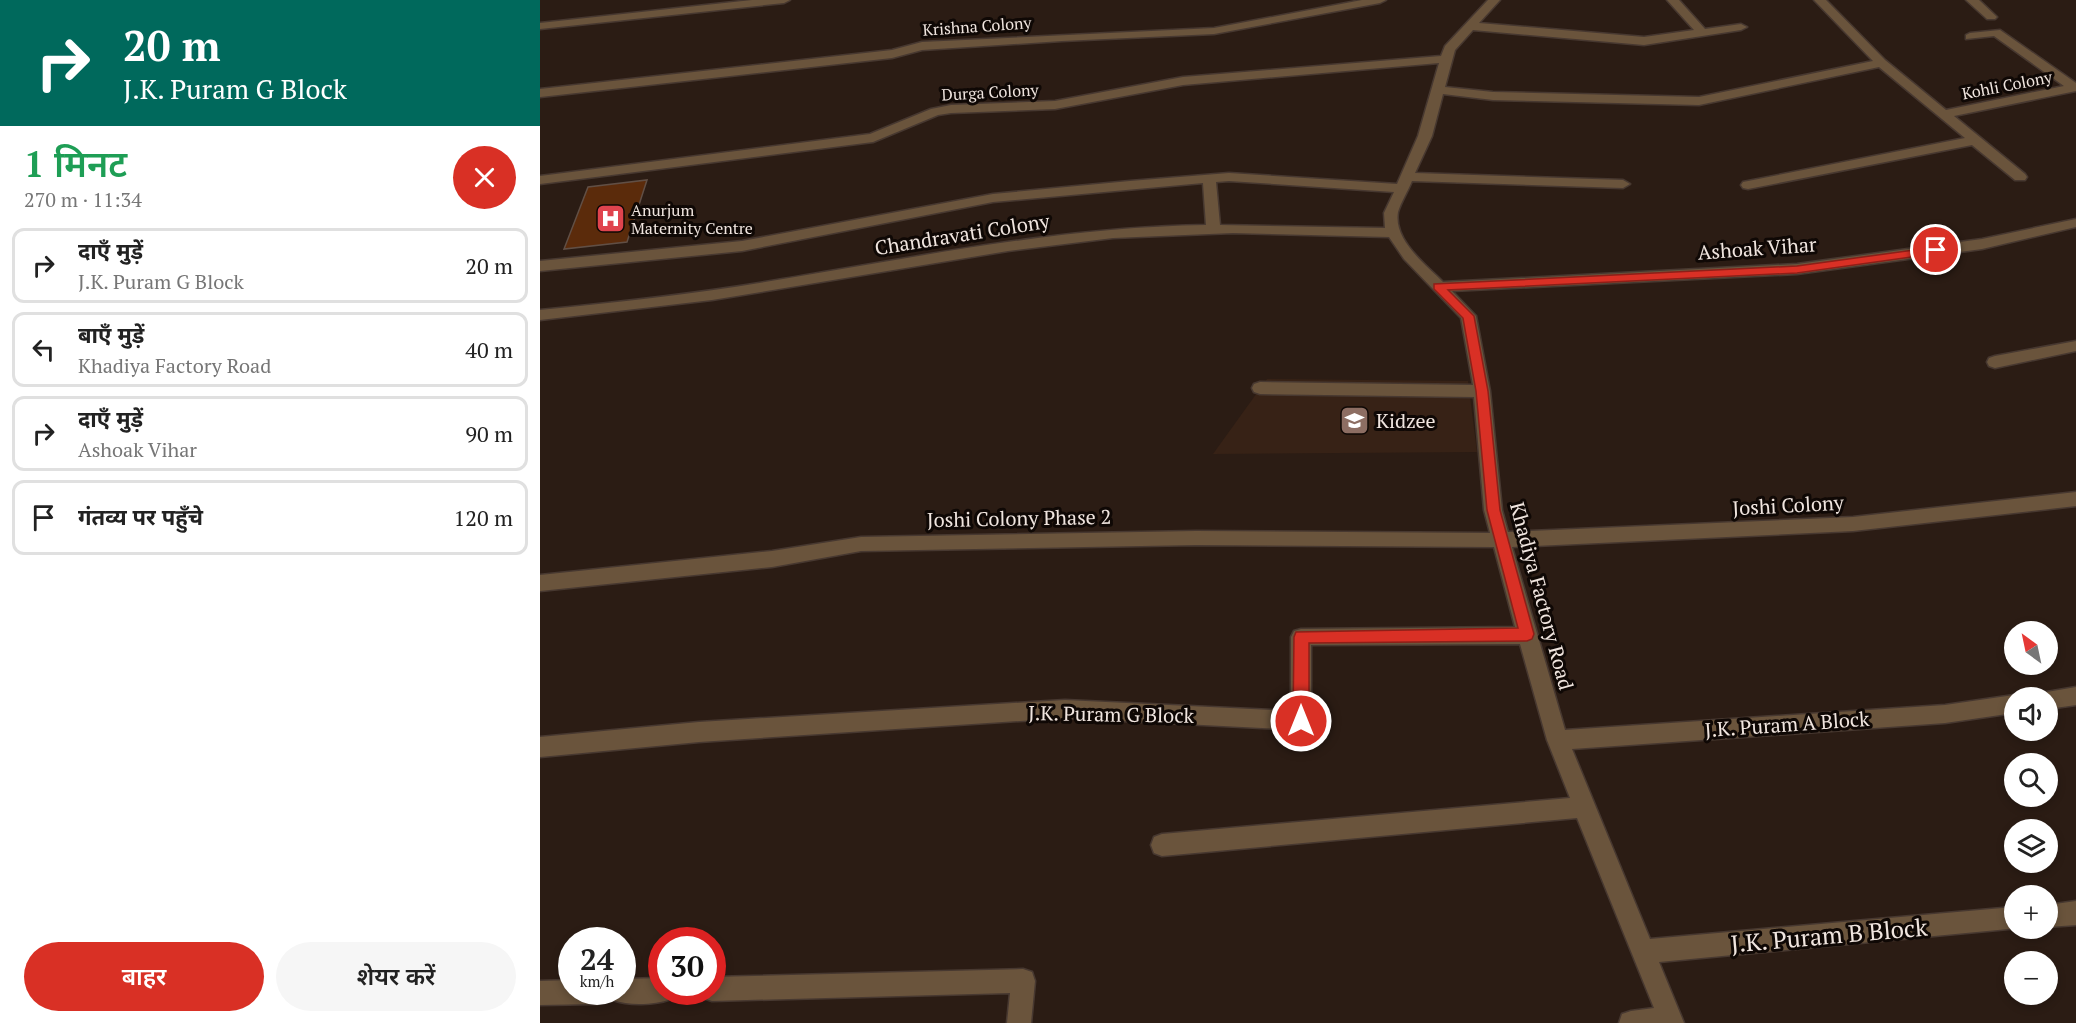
<!DOCTYPE html>
<html lang="hi">
<head>
<meta charset="utf-8">
<style>
  body { margin:0; font-family:"PT Serif","Noto Sans Devanagari",serif; background:#f6f6f6; color:#222; height:100vh; display:flex; flex-direction:column; font-size:22px; white-space:nowrap }
  * { box-sizing:border-box; margin:0 }
  p { font-size:20px; color:#767676 }
  .icon { flex:none; width:33px; height:33px; fill:none; stroke:currentColor; stroke-width:2; stroke-linecap:round; stroke-linejoin:round }
  .map { position:relative; flex:1; overflow:hidden }
  .sheet { display:flex; flex-direction:column; background:#fff; width:540px }
  .sheet>* { flex:none }
  .guide { background:#00695c; color:#fff; overflow:hidden }
  .needle { width:39px; rotate:327deg }
  .tools { position:absolute; left:1464px; top:621px; display:grid; gap:12px }
  .tools a { display:grid; place-items:center; width:54px; height:54px; border-radius:50%; background:#fff; box-shadow:0 3px 9px #0003; font-size:30px }
  .speed { position:absolute; left:18px; top:927px; display:flex; gap:12px; font-size:30px; font-weight:700; text-align:center }
  .speed>* { display:grid; place-content:center; width:78px; height:78px; border-radius:50%; background:#fff; box-shadow:0 3px 9px #0003; line-height:1 }
  .speed small { font-size:15px; font-weight:400 }
  .speed .limit { border:9px solid #d22; background:#fff; color:#111 }
  .pin { position:absolute; display:grid; place-items:center; width:51px; height:51px; color:#fff; margin:-26px; border:3px solid #fff; border-radius:50%; box-shadow:0 2px 6px #0007 }
  .me { position:absolute; width:66px; margin:-33px; rotate:0deg; stroke-linejoin:round; filter:drop-shadow(0 0 4px #0008) }
  .turn { display:flex; align-items:center; gap:21px; height:126px; padding:0 24px; font-size:27px }
  .turn .icon { width:78px; height:78px; stroke-width:2.5 }
  .turn b { display:block; font-size:42px; line-height:51px }
  .round { display:grid; place-items:center; flex:none; width:63px; height:63px; border-radius:32px; background:#f6f6f6 }
  .overview { display:flex; align-items:center; justify-content:space-between; height:102px; padding:0 24px }
  h1 { font-size:36px; font-weight:600; line-height:45px; color:#1e9e55 }
  .primary-button { display:flex; gap:12px; margin-top:auto; padding:12px 24px }
  .primary-button a { flex:1; height:69px; border-radius:36px; background:#d93025; color:#fff; font-size:24px; font-weight:600; line-height:69px; text-align:center }
  .primary-button a+a { background:#f6f6f6; color:#222 }
  ul { padding:0; list-style:none }
  li { display:flex; align-items:center; gap:18px; height:75px; margin:0 12px 9px; padding:0 12px; border:3px solid #e0e0e0; border-radius:12px }
  li div { flex:1 }
  li b { display:block; font-size:22px }
  li em { font-style:normal }
  main { display:flex; flex:1; min-height:0 }
  .map>svg:first-child { display:block }
</style>
</head>
<body>
<main>
<section class="sheet">
<div class="guide">
<div class="turn"><svg class="icon" aria-label="right" viewBox="0 0 24 24"><path d="M7 20v-9h11M14 6l5 5-5 5"/></svg><div><b>20 m</b>J.K. Puram G Block</div></div>
</div>
<div class="overview"><div><h1>1 मिनट</h1><p>270 m · 11:34</p></div><a class="round" style="background:#d93025;color:#fff"><svg class="icon" aria-label="close" viewBox="0 0 24 24"><path d="M6 6l12 12M18 6L6 18"/></svg></a></div>
<ul>
<li><svg class="icon" aria-label="right" viewBox="0 0 24 24"><path d="M7 20v-9h11M14 6l5 5-5 5"/></svg><div><b>दाएँ मुड़ें</b><p>J.K. Puram G Block</p></div><em>20 m</em></li>
<li><svg class="icon" aria-label="left" viewBox="0 0 24 24"><path d="M17 20v-9H6M10 6l-5 5 5 5"/></svg><div><b>बाएँ मुड़ें</b><p>Khadiya Factory Road</p></div><em>40 m</em></li>
<li><svg class="icon" aria-label="right" viewBox="0 0 24 24"><path d="M7 20v-9h11M14 6l5 5-5 5"/></svg><div><b>दाएँ मुड़ें</b><p>Ashoak Vihar</p></div><em>90 m</em></li>
<li><svg class="icon" aria-label="arrive" viewBox="0 0 24 24"><path d="M6 21V4h12l-3 4 3 4H6"/></svg><div><b>गंतव्य पर पहुँचे</b></div><em>120 m</em></li>
</ul>
<div class="primary-button"><a>बाहर</a><a>शेयर करें</a></div>
</section>
<div class="map">
<svg width="1536" height="1023" viewBox="0 0 1536 1023">
  <rect width="100%" height="100%" fill="#2b1c14"/>
  <polygon fill="#372216" points="727,379 928,381 937,452 673,454"/>
  <polygon fill="#5b2b0b" stroke="#614f45" stroke-width="1.5" points="107,180 87,242 24,249 48,187"/>
  <g fill="none" stroke-linecap="round" stroke-linejoin="round">
    <defs>
      <g id="minor">
        <polygon points="212,0 250,0 244,3 0,29 0,23"/>
        <polygon points="822,0 846,0 840,3 674,34 522,41 382,50 352,58 0,97 0,89 352,50 382,42 674,28"/>
        <path d="M948,0H960L939,23L1104,37L1154,30L1127,0H1139L1165,29L1201,24L1207,27L1201,30L1104,45L933,30L915,50L905,87L953,92L1159,97L1333,61L1274,0H1286L1345,60L1406,110L1524,86L1454,36L1426,39V35L1430,33L1460,30L1536,83V91L1414,116L1485,174L1487,177L1485,180H1475L1432,145L1208,189L1203,188L1201,185L1203,182L1425,138L1339,67L1159,105L953,100L903,94L892,136L875,173L1083,180L1090,184L1083,188L872,181C868,191 861,202 858,212C853,240 886,265 903,282L1257,264L1442,239L1536,219V227L1442,249L1257,274L912,291L936,316L950,391L962,510L968,532L1313,517L1536,492V506L1313,531L972,547L1025,730L1405,705L1474,695L1481,698H1474V713L1405,723L1032,749L1110,939L1474,907V928H1479L1119,962L1144,1023H1079L1082,1014L1091,1011L1114,1008L1037,818L622,856L614,853L611,845L614,837L622,834L1030,798L1007,740L980,644L771,645V721L768,728L761,730L525,718L159,742L0,757V737L159,722L525,700L751,711V637L754,631L761,629L975,627L954,547L656,545L321,551L232,567L0,591V575L232,551L321,537L656,531L950,533L944,510L934,397L720,394L714,392L712,388L714,384L720,382L933,385L921,318L864,259L849,237L693,233L573,238L468,251L172,300L0,320V310C81,302 163,293 243,279C383,256 523,227 666,225L663,183L453,202L202,251L0,271V261L202,241L453,194L590,181L689,173L857,184L878,136L899,63L643,85L515,109L411,113L398,115L333,142L0,184V176L330,134L391,109L411,105L515,101L643,77L901,56L905,46ZM689,181L854,192L844,213L845,228L680,225L676,182Z"/>
        <polygon points="1426,0 1439,0 1457,17 1455,19 1447,19"/>
        <polygon points="1536,341 1536,351 1455,368 1449,366 1447,362 1449,358 1455,356"/>
        <polygon points="1536,687 1536,705 1508,709 1508,698 1499,698 1501,693"/>
        <polygon points="1536,901 1536,925 1508,927 1508,905"/>
        <polygon points="483,969 492,972 495,981 491,1023 467,1023 470,993 172,1001 163,998 161,992 172,992 172,977"/>
        <path d="M122,978V992H134L131,999C115,1005 89,1006 73,1000L70,992H82V979Z"/>
        <polygon points="32,980 32,992 69,992 66,1001 57,1004 0,1005 0,981"/>
      </g>
    </defs>
    <use href="#minor" stroke="#473830" stroke-width="3"/>
    <use href="#minor" fill="#6a543c" fill-rule="evenodd"/>
  </g>
  <polygon fill="#d93025" stroke="#8d1f18" stroke-width="1.5" points="1396,247 1401,250 1400,253 1257,273 908,290 934,316 948,391 960,510 994,634 992,639 987,641 769,643 769,721 767,726 761,728 755,726 753,721 754,637 756,632 978,628 947,510 936,391 923,318 894,289 894,284 1257,266"/>
  <defs>
    <symbol id="hospital-square" viewBox="-11 -11 22 22"><rect x="-9" y="-9" width="18" height="18" rx="4" fill="#e0444e" stroke="#0f0805"/><path d="M-5-5h3v3.5h4V-5h3V5h-3V1.5h-4V5h-3Z" fill="#fff"/></symbol>
    <symbol id="school-square" viewBox="-11 -11 22 22"><rect x="-9" y="-9" width="18" height="18" rx="4" fill="#8d6e63" stroke="#0f0805"/><path d="M0-5L7-2L0 1L-7-2ZM-4 1L0 2.5L4 1V4Q0 6-4 4Z" fill="#fff"/></symbol>
  </defs>
  <g fill-rule="evenodd">
    <use href="#hospital-square" x="54" y="202" width="33" height="33"/>
    <use href="#school-square" x="798" y="404" width="33" height="33"/>
  </g>
  <g text-anchor="middle" dominant-baseline="central" stroke-width="6" stroke-linejoin="round" paint-order="stroke">
    <g font-size="16" fill="#f0e5df" stroke="#0f0805">
      <text transform="translate(437 26) rotate(-4)">Krishna Colony</text>
      <text transform="translate(1467 85) rotate(-11)">Kohli Colony</text>
      <text transform="translate(450 92) rotate(-3)">Durga Colony</text>
    </g>
    <g font-size="16" fill="#f0e5df" stroke="#0f0805" text-anchor="start">
      <text x="91" y="210">Anurjum<tspan x="91" dy="18">Maternity Centre</tspan></text>
    </g>
    <g font-size="20" fill="#f0e5df" stroke="#0f0805">
      <text transform="translate(422 234) rotate(-9)">Chandravati Colony</text>
      <text transform="translate(1217 248) rotate(-4)">Ashoak Vihar</text>
      <text transform="translate(1248 505) rotate(-3)">Joshi Colony</text>
      <text transform="translate(479 518) rotate(-1)">Joshi Colony Phase 2</text>
      <text transform="translate(1002 596) rotate(75)">Khadiya Factory Road</text>
      <text transform="translate(571 714) rotate(1)">J.K. Puram G Block</text>
      <text transform="translate(1247 724) rotate(-4)">J.K. Puram A Block</text>
    </g>
    <g font-size="20" fill="#f0e5df" stroke="#0f0805" text-anchor="start">
      <text x="836" y="420">Kidzee</text>
    </g>
    <g font-size="24" fill="#f0e5df" stroke="#0f0805">
      <text transform="translate(1289 935) rotate(-5)">J.K. Puram B Block</text>
    </g>
  </g>
</svg>
<div class="tools">
<a><svg class="needle" viewBox="-14 -14 28 28"><path d="M0-13l5 13h-10z" fill="#e53935"/><path d="M0 13l5-13h-10z" fill="#767676"/></svg></a>
<a><svg class="icon" aria-label="sound" viewBox="0 0 24 24"><path d="M4 9h4l5-4v14l-5-4H4zM17 9q2 3 0 6"/></svg></a>
<a><svg class="icon" aria-label="search" viewBox="0 0 24 24"><circle cx="10" cy="10" r="6"/><path d="M15 15l6 6"/></svg></a>
<a><svg class="icon" aria-label="layers" viewBox="0 0 24 24"><path d="M12 4l9 5-9 5-9-5zM3 14l9 5 9-5"/></svg></a>
<a>+</a>
<a>−</a>
</div>
<div class="speed"><div>24<small>km/h</small></div><div class="limit">30</div></div>
<div class="pin" style="left:1396px;top:250px;background:#d93025"><svg class="icon" aria-label="arrive" viewBox="0 0 24 24"><path d="M6 21V4h12l-3 4 3 4H6"/></svg></div>
<svg class="me" style="left:761px;top:721px" viewBox="-20 -20 40 40"><circle r="17" fill="#d93025" stroke="#fff" stroke-width="3"/><path d="M0-11L8 9 0 5-8 9z" fill="#fff"/></svg>
</div>
</main>
</body>
</html>
